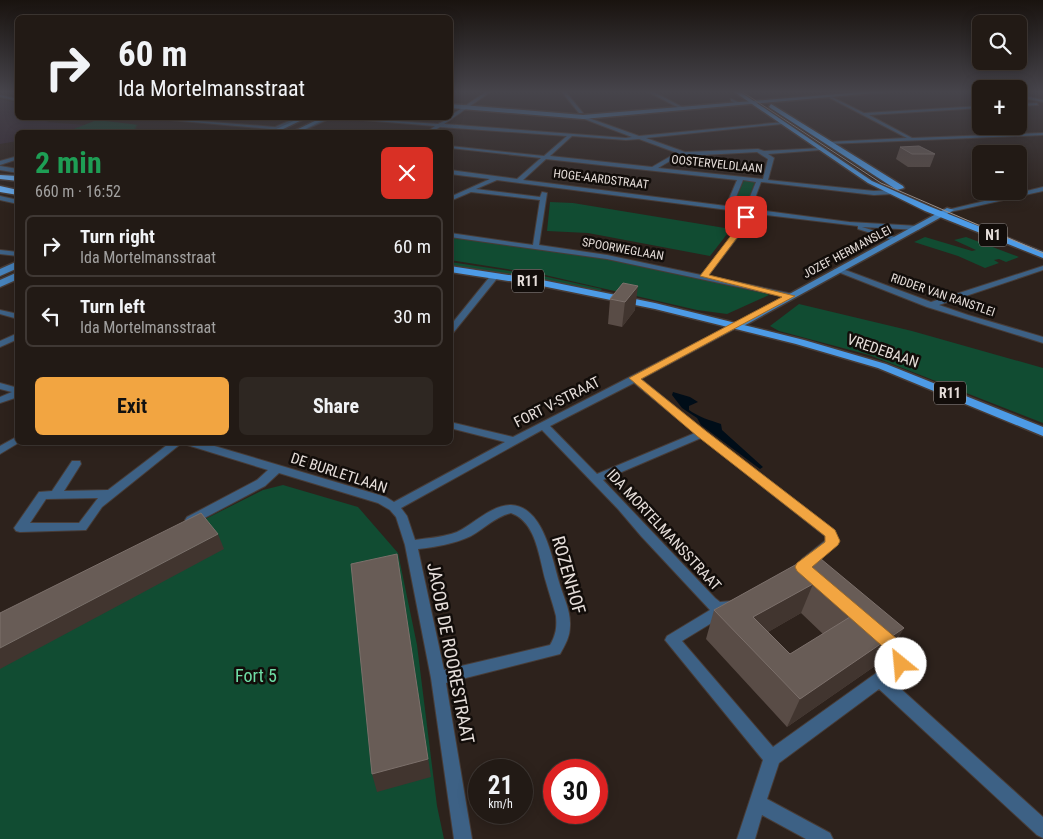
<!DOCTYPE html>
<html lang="en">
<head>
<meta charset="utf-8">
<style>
  body { margin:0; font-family:"Roboto Condensed",sans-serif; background:#2e2722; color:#f1f3f6; height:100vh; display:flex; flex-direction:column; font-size:19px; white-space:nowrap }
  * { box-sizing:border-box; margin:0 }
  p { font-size:16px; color:#a2a1a0 }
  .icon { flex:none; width:28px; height:28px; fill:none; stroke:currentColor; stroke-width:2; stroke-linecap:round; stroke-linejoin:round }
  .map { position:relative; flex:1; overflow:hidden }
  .sheet { position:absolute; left:15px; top:130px; width:438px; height:315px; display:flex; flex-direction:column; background:#221a15; border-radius:8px; box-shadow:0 2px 12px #0003,0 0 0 1px #3f3834 }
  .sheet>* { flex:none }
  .banner { position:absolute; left:15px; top:15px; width:438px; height:105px; border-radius:8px; box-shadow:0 2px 12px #0003,0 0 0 1px #3f3834; background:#221a15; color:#f1f3f6; overflow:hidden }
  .controls { position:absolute; left:972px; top:15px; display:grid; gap:10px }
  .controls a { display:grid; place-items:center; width:55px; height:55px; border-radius:8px; background:#221a15; box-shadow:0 2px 12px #0003,0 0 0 1px #3f3834; font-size:25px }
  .speed { position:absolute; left:468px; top:759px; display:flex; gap:10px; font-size:25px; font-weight:700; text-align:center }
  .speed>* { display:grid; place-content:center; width:65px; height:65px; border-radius:50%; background:#221a15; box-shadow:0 2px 12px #0003,0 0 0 1px #3f3834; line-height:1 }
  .speed small { font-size:12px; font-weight:400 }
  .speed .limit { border:8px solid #d22; background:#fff; color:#111 }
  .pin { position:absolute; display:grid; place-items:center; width:42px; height:42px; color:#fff; margin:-21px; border-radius:10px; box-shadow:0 2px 8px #0006 }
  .me { position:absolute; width:55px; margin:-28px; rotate:332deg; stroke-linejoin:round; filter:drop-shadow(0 0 4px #0008) }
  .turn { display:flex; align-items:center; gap:18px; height:105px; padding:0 20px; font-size:22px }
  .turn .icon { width:65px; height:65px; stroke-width:2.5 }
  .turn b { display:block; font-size:35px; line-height:42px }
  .round { display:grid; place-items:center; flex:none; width:52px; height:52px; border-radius:8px; background:#2e2722 }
  .summary { display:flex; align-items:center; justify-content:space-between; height:85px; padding:0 20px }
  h1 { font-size:30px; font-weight:700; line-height:38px; color:#1e9e55 }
  .action { display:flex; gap:10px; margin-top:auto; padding:10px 20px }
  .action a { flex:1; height:58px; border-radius:8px; background:#f2a541; color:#111; font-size:20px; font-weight:700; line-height:58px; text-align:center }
  .action a+a { background:#2e2722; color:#f1f3f6 }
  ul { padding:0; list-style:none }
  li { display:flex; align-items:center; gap:15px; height:62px; margin:0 10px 8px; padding:0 10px; border:2px solid #3f3834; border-radius:8px }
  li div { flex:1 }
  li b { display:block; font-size:19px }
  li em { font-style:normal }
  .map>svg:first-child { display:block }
</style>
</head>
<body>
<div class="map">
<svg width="1043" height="839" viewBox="0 0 1043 839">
  <rect width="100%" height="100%" fill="#2d221c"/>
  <polygon fill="#342734" points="0,99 17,103 18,118 59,118 46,122 85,125 66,132 18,132 17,141 0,144"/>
  <g fill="#114c32">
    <polygon points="97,120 139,125 135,126 137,127 134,128 137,129 125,132 66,132"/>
    <polygon points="744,180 755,182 746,205 734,204"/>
    <polygon points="550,202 573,203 731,229 710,256 588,233 547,231"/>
    <polygon points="450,237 605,259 765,293 769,295 727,314 697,310 545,275 450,260"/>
    <polygon points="925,237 972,251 976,250 954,240 966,237 1019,257 1006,262 999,259 994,260 999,263 985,268 958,256 914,242"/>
    <polygon points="450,262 543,276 602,289 599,292 450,266"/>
    <polygon points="799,304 912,331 1043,368 1043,423 869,355 779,331 770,326"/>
    <polygon points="283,485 358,507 398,553 417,645 437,806 444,839 0,839 0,622 263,490"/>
  </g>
  <path fill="#000d18" d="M673,392L690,397L698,402L689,406V410C699,417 709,420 721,424L722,430L763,467L760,469L701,425L697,418L682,408L672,395Z"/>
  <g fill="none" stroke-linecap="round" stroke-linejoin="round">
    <defs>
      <g id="street">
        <path d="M487,91H492L444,124L626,138L632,137L579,117L583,116L639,136L784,122L782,124L646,138L685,152L758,149L764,151L822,148L820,150L768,154L774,158L768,180L874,191L892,190L895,192L892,194L874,195L761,182L751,209L849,222L918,226L921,228L918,230L862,227L898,238L899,239L896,241L858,229V226L750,213L743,230L708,276L793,294L794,296L790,298L607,259L450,237V233L533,245L540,200L471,192L450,201V197L490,179L450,174V170L517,179L541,158L450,148V146L544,156L567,136L440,127L431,132H427L435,126L339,118H352L438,124L450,118V116ZM572,136L626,140L639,139L680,154L671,156L652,167L550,156ZM757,152L768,159L763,179L658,168L675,158L685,156ZM546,159L737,180L726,206L523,180ZM497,180L744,212L737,230L701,275L607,255L539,245L547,193L542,192L540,197L476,189ZM743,180L756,182L745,209L732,207Z"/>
        <polygon points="561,91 565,91 583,113 579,113"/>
        <polygon points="646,91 652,91 686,109 683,110"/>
        <polygon points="0,95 18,99 18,101 0,97"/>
        <polygon points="1019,95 1043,100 1043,102 1019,97"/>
        <polygon points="830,96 864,113 981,106 981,108 869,115 912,138 1043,133 1043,135 828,144 826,142 907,138 830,98"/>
        <polygon points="731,99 741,103 735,105 735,103 731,101"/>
        <polygon points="1037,103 1038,105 1019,106 1019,104"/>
        <polygon points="148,118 160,118 275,127 296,118 300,118 281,128 283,129 281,130"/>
        <polygon points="326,118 331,118 307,129 327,131 329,132 298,130"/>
        <polygon points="18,156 18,159 0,165 0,161"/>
        <polygon points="0,166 18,169 18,173 0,170"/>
        <polygon points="1043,187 1043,191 950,212 947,210"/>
        <polygon points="0,196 18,200 18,204 0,200"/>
        <polygon points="0,250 18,252 18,256 0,254"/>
        <polygon points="1043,266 1043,270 939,305 968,315 1043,337 1043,343 927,307 833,270 840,268 931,302"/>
        <polygon points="492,274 499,276 453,333 450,334 450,326"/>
        <polygon points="0,310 18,314 18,319 0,314"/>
        <path d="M733,324H739L740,326L641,379L706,432L834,530L839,541L837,544L810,567L806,568L802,567L800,563L802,559L826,540L825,536L701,438L603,480L715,598L720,602L732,601L737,603L739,607L737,611L728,613L682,641L773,747L893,661C889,648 882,649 877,638L879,634C896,628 905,652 908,664L906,669L891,680L1043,817V838L1037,835L879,689L779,763L767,799L830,833L833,839H806L762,815L755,839H737L763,760L665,640L667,636L710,610L641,536L618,509L542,430L401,508L407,516L415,540C429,538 444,537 457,532C474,524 491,505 511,505C543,506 552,558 559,582C563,596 571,611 570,626C570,637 565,645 560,654L446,683L472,839H454L431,678L405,545L396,517L390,510L378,503L279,473L265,486L195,523L191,524L187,523L185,520L187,517L257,480L268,470L184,444L183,442H201L386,497L394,502L505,442L450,428V422L513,437ZM634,383L695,433L597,474L550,426ZM511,513C537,522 539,559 546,582C549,593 553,604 556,616C557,627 556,635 550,645L444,670L418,549C436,547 454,544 471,536C485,528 495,517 511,513Z"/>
        <polygon points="18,333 18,339 0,347 0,341"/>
        <polygon points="0,383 18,388 18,397 0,403 0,397 12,392 0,389"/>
        <polygon points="18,436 18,442 20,442 0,454 0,446"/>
        <path d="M171,442H183L102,507L86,530L20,532L16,531L14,528L39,492L52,491L72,461H80L81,464L64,491L108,490ZM98,498L79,523H30L46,499Z"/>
      </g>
      <g id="secondary">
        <polygon points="872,91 897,91 583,119 450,108 450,104 583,115"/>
        <polygon points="300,118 306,118 277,132 270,132"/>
        <polygon points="321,118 327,118 299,132 292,132"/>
        <polygon points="947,208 954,210 740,328 736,329 731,326"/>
        <polygon points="18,261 18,268 0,276 0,269"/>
        <polygon points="18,272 18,279 0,287 0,280"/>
      </g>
      <g id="primary">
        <polygon points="733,91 739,91 872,181 931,207 1043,252 1043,258 925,211 868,183"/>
        <polygon points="771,104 903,186 904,188 897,190 769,107"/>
        <polygon points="450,266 542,280 655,303 804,340 886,364 1043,427 1043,436 878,368 796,344 655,309 542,286 450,272"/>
      </g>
      <g id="highway">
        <polygon points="0,175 18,176 18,181 0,179"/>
        <polygon points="0,186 18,190 18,195 0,192"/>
      </g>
    </defs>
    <use href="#street" stroke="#473c37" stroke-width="2"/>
    <use href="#secondary" stroke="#473c37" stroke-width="3"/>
    <use href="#primary" stroke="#473c37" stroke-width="3"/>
    <use href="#highway" stroke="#473c37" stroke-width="3"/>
    <use href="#street" fill="#3d6185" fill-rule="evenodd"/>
    <use href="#secondary" fill="#4682bb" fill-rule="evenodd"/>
    <use href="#primary" fill="#4d9be6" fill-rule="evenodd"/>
    <use href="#highway" fill="#69b3fa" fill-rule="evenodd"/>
    <polyline stroke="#9a918c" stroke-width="1" points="741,91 881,183 1043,253"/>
  </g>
  <g fill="#594c46" fill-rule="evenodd">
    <polygon points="900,147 935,154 930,167 908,167 896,159"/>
    <polygon points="623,283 635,310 622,327 608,324 610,299"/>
    <path d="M815,554L888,657L787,727L706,639L714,610ZM801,613L823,634L790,654L768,632Z"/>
  </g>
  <g fill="#41352f">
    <polygon points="638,286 635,310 622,327 625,302"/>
    <polygon points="218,534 224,549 0,669 0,648"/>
    <polygon points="400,574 431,777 377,792 372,774"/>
    <polygon points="813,584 801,613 747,644 753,617"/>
    <polygon points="904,628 888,657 787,727 800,699"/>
  </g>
  <g fill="#685c56" stroke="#7c706b" fill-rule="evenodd">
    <polygon points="919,146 935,154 912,154 900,147"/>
    <polygon points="623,283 638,286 625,302 610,299"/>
    <polygon points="201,513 218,534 0,648 0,613"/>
    <polygon points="397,554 428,759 372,774 351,564"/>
    <path d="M815,554L904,628L800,699L714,610ZM813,584L850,617L790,654L753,617Z"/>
  </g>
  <linearGradient id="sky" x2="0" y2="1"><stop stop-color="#19130f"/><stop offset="0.44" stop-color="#46444b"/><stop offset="1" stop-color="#46444b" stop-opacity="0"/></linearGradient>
  <rect width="1043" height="209" fill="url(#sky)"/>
  <polygon fill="#f2a541" stroke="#9d6b2a" points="744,216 750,217 742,231 709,275 795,296 641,379 706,431 835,530 840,541 838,545 812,567 903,644 909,664 906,669 901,671 895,669 890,653 797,571 795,567 797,563 825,542 825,536 697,436 629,378 782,297 700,276 736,229"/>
  <g text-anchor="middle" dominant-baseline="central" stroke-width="5" stroke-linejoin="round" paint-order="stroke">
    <g font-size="12" fill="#e6deda" stroke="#120d0a">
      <text transform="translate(717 164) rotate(6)">OOSTERVELDLAAN</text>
      <text transform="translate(601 179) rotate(7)">HOGE-AARDSTRAAT</text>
      <text transform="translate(623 249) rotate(10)">SPOORWEGLAAN</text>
      <text transform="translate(847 252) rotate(-28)">JOZEF HERMANSLEI</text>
      <text transform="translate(943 295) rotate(19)">RIDDER VAN RANSTLEI</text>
    </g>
    <g fill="#120d0a" stroke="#a69f9c" stroke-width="1">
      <rect x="979" y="223.5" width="28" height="23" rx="4"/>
      <rect x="512" y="269.5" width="32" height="23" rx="4"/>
      <rect x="934" y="381.5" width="32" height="23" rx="4"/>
    </g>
    <g font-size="14" font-weight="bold" fill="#e6deda">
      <text x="993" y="235">N1</text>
      <text x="528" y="281">R11</text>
      <text x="950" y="393">R11</text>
    </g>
    <g font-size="15" fill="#e6deda" stroke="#120d0a">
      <text transform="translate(883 351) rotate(19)">VREDEBAAN</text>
      <text transform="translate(557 402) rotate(-27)">FORT V-STRAAT</text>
      <text transform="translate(339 473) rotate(18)">DE BURLETLAAN</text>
      <text transform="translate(664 530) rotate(47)">IDA MORTELMANSSTRAAT</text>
    </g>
    <g font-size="18" fill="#e6deda" stroke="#120d0a">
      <text transform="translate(569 575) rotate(74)">ROZENHOF</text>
      <text transform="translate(451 653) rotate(79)">JACOB DE ROORESTRAAT</text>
    </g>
    <g font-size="18" fill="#6fdda6" stroke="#120d0a">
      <text x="256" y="675">Fort 5</text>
    </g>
  </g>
</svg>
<div class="controls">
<a><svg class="icon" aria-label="search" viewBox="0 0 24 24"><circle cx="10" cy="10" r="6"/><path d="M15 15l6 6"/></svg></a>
<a>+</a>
<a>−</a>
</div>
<div class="speed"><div>21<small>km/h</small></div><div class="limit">30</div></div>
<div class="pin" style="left:746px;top:217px;background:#d93025"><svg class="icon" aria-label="arrive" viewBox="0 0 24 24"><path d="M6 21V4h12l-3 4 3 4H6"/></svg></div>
<svg class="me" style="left:901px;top:664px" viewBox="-20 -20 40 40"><circle r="19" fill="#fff"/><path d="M0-13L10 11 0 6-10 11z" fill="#f2a541"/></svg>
<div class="banner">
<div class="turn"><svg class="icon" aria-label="right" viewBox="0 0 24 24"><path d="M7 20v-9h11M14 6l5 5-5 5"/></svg><div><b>60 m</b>Ida Mortelmansstraat</div></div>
</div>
<section class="sheet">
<div class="summary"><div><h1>2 min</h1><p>660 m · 16:52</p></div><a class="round" style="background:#d93025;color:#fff"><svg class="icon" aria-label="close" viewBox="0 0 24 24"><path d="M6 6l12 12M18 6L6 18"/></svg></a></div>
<ul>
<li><svg class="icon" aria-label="right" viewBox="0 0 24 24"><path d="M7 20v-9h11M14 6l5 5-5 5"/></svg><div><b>Turn right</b><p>Ida Mortelmansstraat</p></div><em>60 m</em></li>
<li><svg class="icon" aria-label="left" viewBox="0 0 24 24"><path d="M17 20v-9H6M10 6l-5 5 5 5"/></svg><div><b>Turn left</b><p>Ida Mortelmansstraat</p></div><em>30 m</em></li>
</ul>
<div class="action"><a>Exit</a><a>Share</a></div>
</section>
</div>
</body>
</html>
